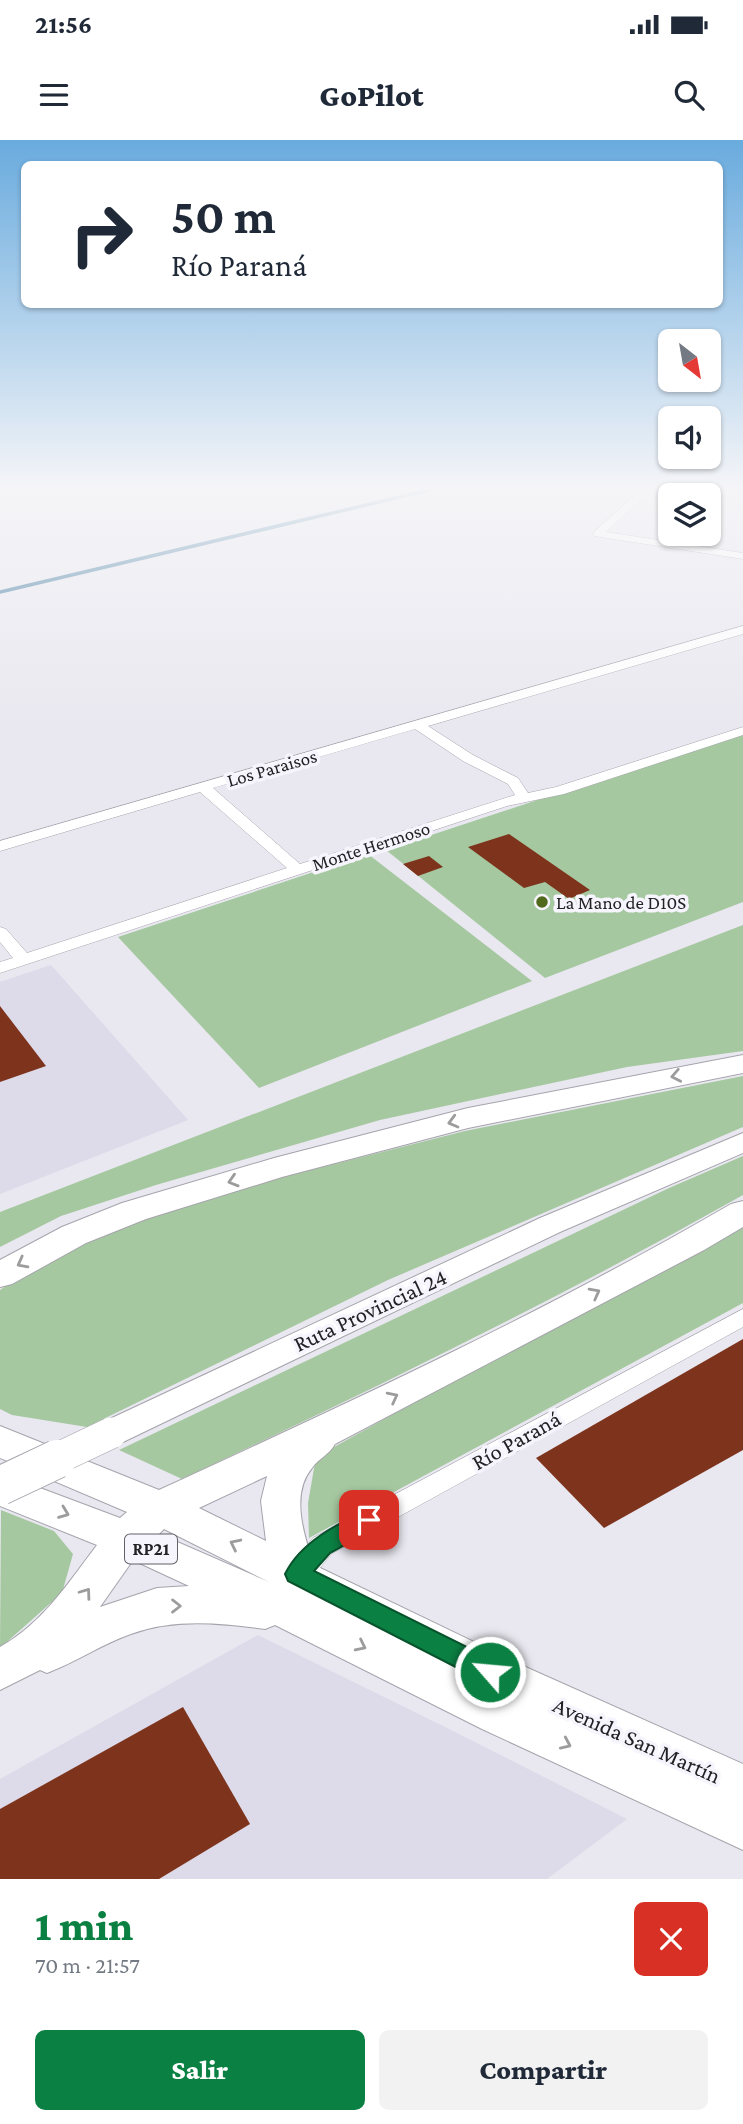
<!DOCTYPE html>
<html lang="es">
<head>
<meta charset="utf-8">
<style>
  body { margin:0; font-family:"Crimson Pro",serif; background:#f2f2f3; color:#1f2937; height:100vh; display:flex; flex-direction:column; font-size:26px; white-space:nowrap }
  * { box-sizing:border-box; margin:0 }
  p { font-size:23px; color:#747a83 }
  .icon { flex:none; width:38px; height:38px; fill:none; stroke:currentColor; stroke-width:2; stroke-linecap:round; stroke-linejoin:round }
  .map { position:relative; height:1739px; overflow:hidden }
  .panel { display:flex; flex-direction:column; background:#fff; flex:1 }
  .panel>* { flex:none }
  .top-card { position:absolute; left:21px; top:21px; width:702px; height:147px; border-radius:10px; box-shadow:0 2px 5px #0004; background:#fff; color:#1f2937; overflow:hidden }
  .needle { width:46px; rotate:149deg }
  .fabs { position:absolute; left:658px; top:189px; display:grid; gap:14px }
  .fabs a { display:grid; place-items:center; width:63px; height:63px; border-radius:10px; background:#fff; box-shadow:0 2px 5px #0004; font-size:35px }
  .pin { position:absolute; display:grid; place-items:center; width:60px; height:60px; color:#fff; margin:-30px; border-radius:14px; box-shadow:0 4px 10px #0006 }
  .me { position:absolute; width:77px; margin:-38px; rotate:297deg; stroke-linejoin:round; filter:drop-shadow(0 0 5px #0008) }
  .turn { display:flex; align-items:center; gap:24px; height:147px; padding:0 35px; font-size:32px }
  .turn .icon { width:91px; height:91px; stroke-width:2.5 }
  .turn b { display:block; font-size:49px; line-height:60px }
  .round { display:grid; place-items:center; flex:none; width:74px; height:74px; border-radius:10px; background:#f2f2f3 }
  .head { display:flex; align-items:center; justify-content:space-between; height:119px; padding:0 35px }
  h1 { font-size:42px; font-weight:800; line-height:52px; color:#0b8043 }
  .action { display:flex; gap:14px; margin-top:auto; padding:14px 35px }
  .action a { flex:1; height:80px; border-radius:10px; background:#0b8043; color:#fff; font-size:28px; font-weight:800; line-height:80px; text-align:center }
  .action a+a { background:#f2f2f3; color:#1f2937 }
  .status { display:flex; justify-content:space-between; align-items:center; height:49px; padding:0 35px; background:#fff; direction:ltr }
  .status svg { height:19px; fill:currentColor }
  header { display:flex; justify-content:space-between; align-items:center; height:91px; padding:0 35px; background:#fff; font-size:32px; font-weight:800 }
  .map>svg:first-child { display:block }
</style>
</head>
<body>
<div class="status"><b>21:56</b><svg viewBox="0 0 49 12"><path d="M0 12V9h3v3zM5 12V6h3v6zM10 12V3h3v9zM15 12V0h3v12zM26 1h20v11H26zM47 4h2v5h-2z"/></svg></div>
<header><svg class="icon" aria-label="menu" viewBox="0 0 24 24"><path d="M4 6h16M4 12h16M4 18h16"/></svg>GoPilot<svg class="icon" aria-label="search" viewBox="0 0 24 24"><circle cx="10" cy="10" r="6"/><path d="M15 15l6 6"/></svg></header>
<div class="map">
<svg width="743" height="1739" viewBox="0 0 743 1739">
  <rect width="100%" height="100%" fill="#e9e8f0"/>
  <g fill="#dddae9">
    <polygon points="51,825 188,980 0,1054 0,842"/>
    <polygon points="258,1495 445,1587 627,1679 547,1739 0,1739 0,1639"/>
  </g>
  <g fill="#a6c8a0">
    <polygon points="743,592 743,762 545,838 386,710"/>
    <polygon points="368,714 532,841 259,948 118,797"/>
    <polygon points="743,785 743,911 627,927 380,980 156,1045 61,1076 0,1107 0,1072"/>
    <polygon points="743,936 743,987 388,1140 87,1287 12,1275 0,1269 0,1150 36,1124 124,1085 239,1048 465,991"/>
    <path d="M743,1016V1055C560,1158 372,1250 182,1339L119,1310L669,1048Z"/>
    <polygon points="743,1088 743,1163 309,1398 308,1363 316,1317 415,1262"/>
    <polygon points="1,1370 54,1391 73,1414 62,1453 0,1508"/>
  </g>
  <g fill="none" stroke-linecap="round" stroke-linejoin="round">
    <polyline stroke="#3f789d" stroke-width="3.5" points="0,452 446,346"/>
  </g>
  <g fill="#7d331c">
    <polygon points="509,694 590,750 569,759 545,742 524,748 468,707"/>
    <polygon points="429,716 443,727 418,736 403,724"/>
    <polygon points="0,866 46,926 0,942"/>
    <polygon points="743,1199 743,1310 604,1388 536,1318"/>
    <polygon points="183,1567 250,1684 159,1739 0,1739 0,1669"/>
  </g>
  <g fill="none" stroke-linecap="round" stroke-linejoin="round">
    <defs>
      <g id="minor">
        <polygon points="645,346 656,346 606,392 743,413 743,419 594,396 594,392"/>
        <path d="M743,486V494L428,586L473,615L518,638L528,653L556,647L743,587V595L564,654L507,666L0,833V822L13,818L0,802V787L6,789L27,813L287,728L200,652L0,711V701ZM415,589L463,621L508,644L515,655L300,724L213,648Z"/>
        <path d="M743,1169V1187L331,1414C319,1428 308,1449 288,1442L284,1434L313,1398Z"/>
      </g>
      <polygon id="secondary" points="743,993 743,1013 560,1092 123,1302 111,1306 99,1302 94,1293 99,1284 540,1078"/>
      <g id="primary">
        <polygon points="743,915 743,933 468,988 282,1037 146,1079 86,1103 12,1144 0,1147 0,1120 62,1087 122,1063 274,1018 468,968"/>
        <path d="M743,1061V1087L704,1110L335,1304C329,1315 319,1318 312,1328C290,1354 304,1396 314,1425L530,1529L743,1624V1710L482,1589L275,1485L265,1489C220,1483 174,1478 131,1494C102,1504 76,1522 47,1533L40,1530L0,1550V1507C43,1483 68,1443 97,1405L0,1366V1333L120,1378L127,1372L0,1318V1286L159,1350C351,1262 549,1170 731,1064ZM267,1336L261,1361L266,1401L199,1368ZM164,1389L269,1442L159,1394ZM133,1420L189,1446L157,1448L100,1467Z"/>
      </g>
    </defs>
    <use href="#minor" stroke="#a5a4ac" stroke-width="1"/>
    <use href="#secondary" stroke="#a5a4ac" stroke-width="2"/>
    <use href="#primary" stroke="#a5a4ac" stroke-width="2"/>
    <use href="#minor" fill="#fff" fill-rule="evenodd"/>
    <use href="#secondary" fill="#fff" fill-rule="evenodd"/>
    <use href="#primary" fill="#fff" fill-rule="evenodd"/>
    <defs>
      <polyline id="secondary-bridge-far1" points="54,1320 111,1293"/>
      <polyline id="secondary-bridge" points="0,1346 57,1319"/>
    </defs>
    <use href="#secondary-bridge-far1" stroke="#a5a4ac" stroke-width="32" stroke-linecap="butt"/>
    <use href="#secondary-bridge" stroke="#a5a4ac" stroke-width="40" stroke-linecap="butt"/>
    <use href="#secondary-bridge-far1" stroke="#fff" stroke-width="31"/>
    <use href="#secondary-bridge" stroke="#fff" stroke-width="38"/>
  </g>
  <defs><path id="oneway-chevron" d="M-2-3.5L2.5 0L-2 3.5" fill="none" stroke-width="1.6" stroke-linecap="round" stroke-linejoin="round" transform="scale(1.75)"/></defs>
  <g stroke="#9c9c9d">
    <use href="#oneway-chevron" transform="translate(676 936) rotate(169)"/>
    <use href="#oneway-chevron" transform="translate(453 982) rotate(165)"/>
    <use href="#oneway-chevron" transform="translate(233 1041) rotate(163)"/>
    <use href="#oneway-chevron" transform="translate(22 1123) rotate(152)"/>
    <use href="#oneway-chevron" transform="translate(595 1153) rotate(-28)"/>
    <use href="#oneway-chevron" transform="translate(393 1257) rotate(-27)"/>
    <use href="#oneway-chevron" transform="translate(64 1373) rotate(21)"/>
    <use href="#oneway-chevron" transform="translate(235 1404) rotate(-154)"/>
    <use href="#oneway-chevron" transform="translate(86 1453) rotate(-54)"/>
    <use href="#oneway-chevron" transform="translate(176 1466)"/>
    <use href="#oneway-chevron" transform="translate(361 1506) rotate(26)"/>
    <use href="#oneway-chevron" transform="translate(566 1604) rotate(24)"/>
  </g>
  <linearGradient id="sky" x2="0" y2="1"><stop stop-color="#69abde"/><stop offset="0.59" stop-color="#f5f5f8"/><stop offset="1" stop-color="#f5f5f8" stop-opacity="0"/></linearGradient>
  <rect width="743" height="590" fill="url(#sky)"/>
  <path fill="#0b8043" stroke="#07532c" stroke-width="2" d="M369,1371L377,1373L380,1380L377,1387L330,1413L314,1431L499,1523L502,1532L499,1540L490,1543L481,1540L288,1441L285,1434C300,1403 338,1382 369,1371Z"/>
  <circle fill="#50691a" stroke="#f6f5fd" stroke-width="2.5" cx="542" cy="762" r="7"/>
  <g text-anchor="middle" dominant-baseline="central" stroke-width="7" stroke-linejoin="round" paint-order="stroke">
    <rect fill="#f6f5fd" stroke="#626166" stroke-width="2" x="125" y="1394.5" width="52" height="29" rx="5"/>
    <g font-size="18" font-weight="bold" fill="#222225">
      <text x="151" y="1409">RP21</text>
    </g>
    <g font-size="19" fill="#222225" stroke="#f6f5fd">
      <text transform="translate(272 628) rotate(-16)">Los Paraisos</text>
      <text transform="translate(371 706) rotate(-18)">Monte Hermoso</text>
    </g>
    <g font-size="19" fill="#222225" stroke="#f6f5fd" text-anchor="start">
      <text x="556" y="762">La Mano de D10S</text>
    </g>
    <g font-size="23" fill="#222225" stroke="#f6f5fd">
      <text transform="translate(370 1170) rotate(-25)">Ruta Provincial 24</text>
      <text transform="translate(516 1300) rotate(-29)">Río Paraná</text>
      <text transform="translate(637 1600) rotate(24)">Avenida San Martín</text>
    </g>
  </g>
</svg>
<div class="fabs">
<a><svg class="needle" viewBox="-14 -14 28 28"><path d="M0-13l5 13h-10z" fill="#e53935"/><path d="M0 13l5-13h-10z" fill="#747a83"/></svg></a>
<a><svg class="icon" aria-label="sound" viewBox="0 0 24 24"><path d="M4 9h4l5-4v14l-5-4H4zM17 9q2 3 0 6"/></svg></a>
<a><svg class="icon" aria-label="layers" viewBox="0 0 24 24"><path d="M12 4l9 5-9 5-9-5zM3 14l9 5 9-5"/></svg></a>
</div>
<div class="pin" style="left:369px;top:1380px;background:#d93025"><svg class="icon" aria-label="arrive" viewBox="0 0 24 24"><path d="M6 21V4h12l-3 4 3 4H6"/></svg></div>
<svg class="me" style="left:490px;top:1532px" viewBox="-20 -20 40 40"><circle r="17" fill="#0b8043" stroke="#fff" stroke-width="3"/><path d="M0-11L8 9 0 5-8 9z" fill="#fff"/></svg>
<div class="top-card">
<div class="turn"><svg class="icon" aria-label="right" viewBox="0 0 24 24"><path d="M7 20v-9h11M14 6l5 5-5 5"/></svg><div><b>50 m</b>Río Paraná</div></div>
</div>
</div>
<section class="panel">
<div class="head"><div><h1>1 min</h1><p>70 m · 21:57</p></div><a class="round" style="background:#d93025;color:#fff"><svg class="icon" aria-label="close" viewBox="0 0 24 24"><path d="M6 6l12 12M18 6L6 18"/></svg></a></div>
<div class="action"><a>Salir</a><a>Compartir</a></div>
</section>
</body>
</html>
